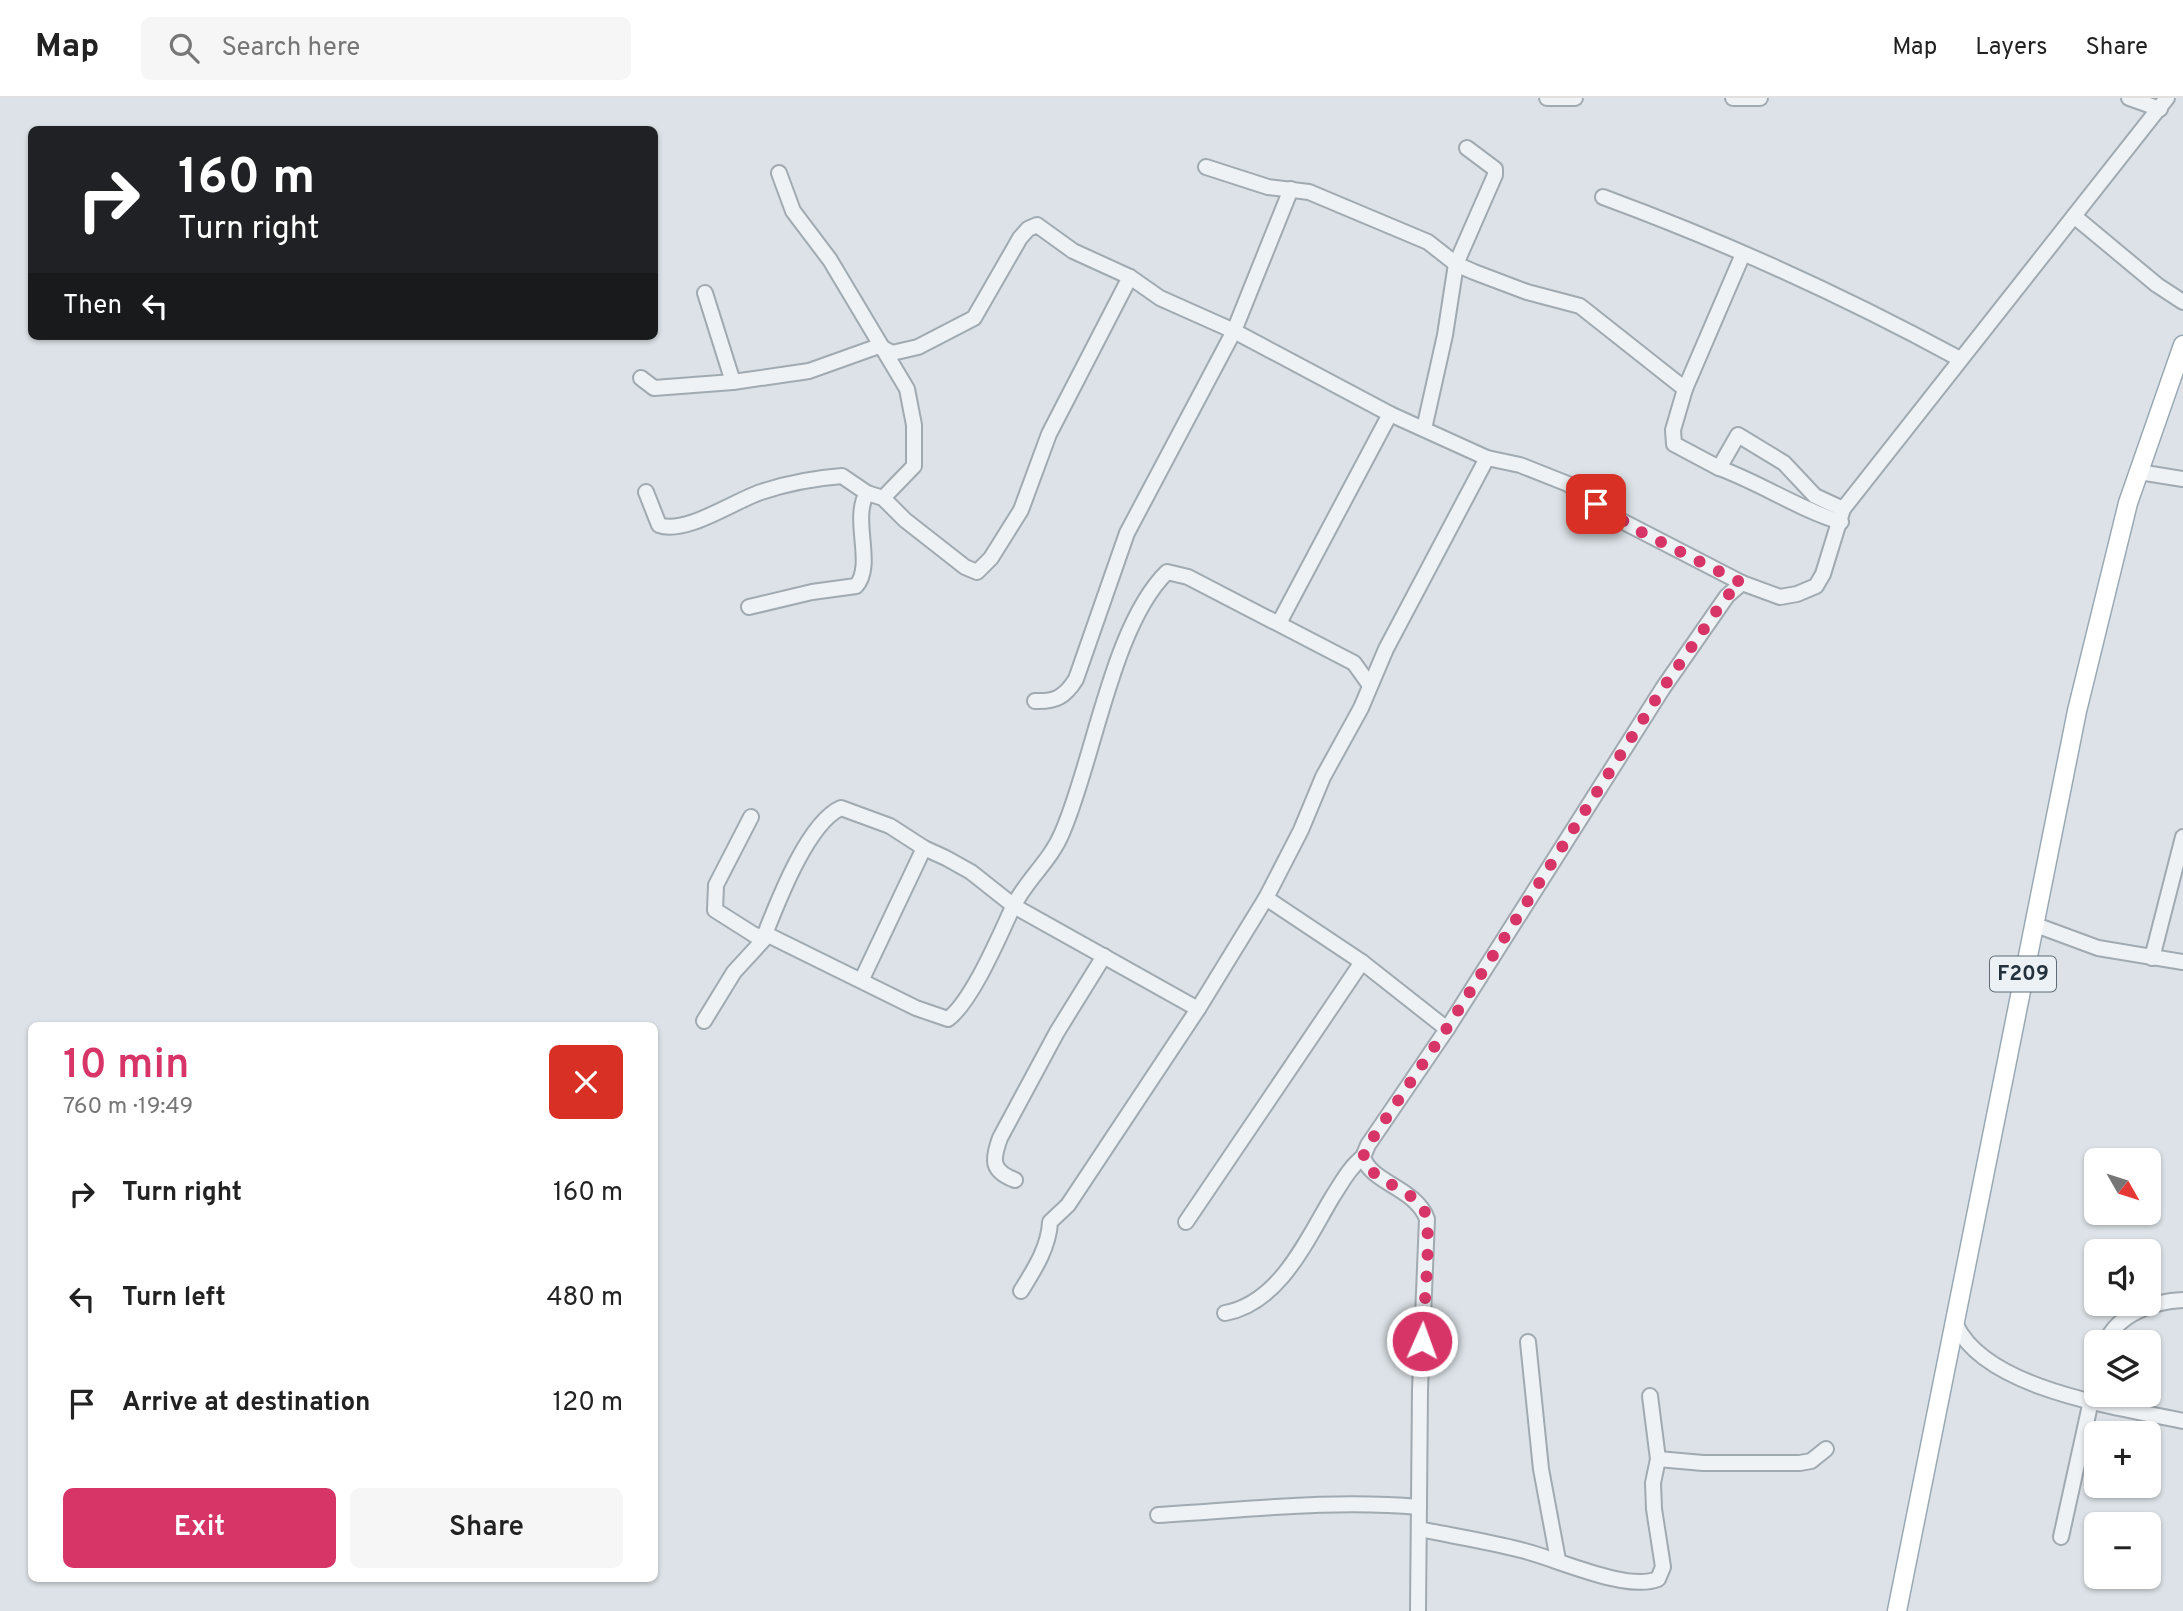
<!DOCTYPE html>
<html lang="en">
<head>
<meta charset="utf-8">
<style>
  body { margin:0; font-family:Overpass,sans-serif; background:#f6f6f6; color:#222; height:100vh; display:flex; flex-direction:column; font-size:26px; white-space:nowrap }
  * { box-sizing:border-box; margin:0 }
  p { font-size:23px; color:#767676 }
  .icon { flex:none; width:38px; height:38px; fill:none; stroke:currentColor; stroke-width:2; stroke-linecap:round; stroke-linejoin:round }
  .map { position:relative; flex:1; overflow:hidden }
  .drawer { position:absolute; left:28px; top:924px; width:630px; height:560px; display:flex; flex-direction:column; background:#fff; border-radius:10px; box-shadow:0 2px 5px #0004 }
  .drawer>* { flex:none }
  .banner { position:absolute; left:28px; top:28px; width:630px; height:214px; border-radius:10px; box-shadow:0 2px 5px #0004; background:#202124; color:#fff; overflow:hidden }
  .needle { width:46px; rotate:129deg }
  .tools { position:absolute; left:2084px; top:1050px; display:grid; gap:14px }
  .tools a { display:grid; place-items:center; width:77px; height:77px; border-radius:10px; background:#fff; box-shadow:0 2px 5px #0004; font-size:35px }
  .pin { position:absolute; display:grid; place-items:center; width:60px; height:60px; color:#fff; margin:-30px; border-radius:14px; box-shadow:0 4px 10px #0006 }
  .me { position:absolute; width:77px; margin:-38px; rotate:2deg; stroke-linejoin:round; filter:drop-shadow(0 0 5px #0008) }
  .turn { display:flex; align-items:center; gap:24px; height:147px; padding:0 35px; font-size:32px }
  .turn .icon { width:91px; height:91px; stroke-width:2.5 }
  .turn b { display:block; font-size:49px; line-height:60px }
  .then { display:flex; align-items:center; height:66px; padding:0 35px; background:#0003; gap:14px; font-size:26px }
  .round { display:grid; place-items:center; flex:none; width:74px; height:74px; border-radius:10px; background:#f6f6f6 }
  .head { display:flex; align-items:center; justify-content:space-between; height:119px; padding:0 35px }
  h1 { font-size:42px; font-weight:600; line-height:52px; color:#d73568 }
  .primary-button { display:flex; gap:14px; margin-top:auto; padding:14px 35px }
  .primary-button a { flex:1; height:80px; border-radius:10px; background:#d73568; color:#fff; font-size:28px; font-weight:600; line-height:80px; text-align:center }
  .primary-button a+a { background:#f6f6f6; color:#222 }
  ul { padding:0; list-style:none }
  li { display:flex; align-items:center; gap:21px; height:105px; padding:0 35px }
  li div { flex:1 }
  li b { display:block; font-size:26px }
  li em { font-style:normal }
  header { display:flex; align-items:center; gap:42px; box-sizing:border-box; height:98px; padding:0 35px; background:#fff; border-bottom:2px solid #e0e0e0 }
  header strong { font-size:33px }
  nav { display:flex; gap:38px; margin-inline-start:auto; font-size:24px }
  .search { width:490px; height:63px; background:#f6f6f6; display:flex; align-items:center; gap:18px; box-sizing:border-box; padding:0 24px; border-radius:10px; color:#767676; font-size:26px }
  .map>svg:first-child { display:block }
</style>
</head>
<body>
<header>
<strong>Map</strong>
<div class="search"><svg class="icon" aria-label="search" viewBox="0 0 24 24"><circle cx="10" cy="10" r="6"/><path d="M15 15l6 6"/></svg>Search here</div>
<nav><a>Map</a><a>Layers</a><a>Share</a></nav>
</header>
<div class="map">
<svg width="2183" height="1513" viewBox="0 0 2183 1513">
  <rect width="100%" height="100%" fill="#dce2e7"/>
  <g fill="none" stroke-linecap="round" stroke-linejoin="round">
    <defs>
      <g id="minor">
        <polyline points="1547,0 1575,0"/>
        <polyline points="1733,0 1760,0"/>
        <polyline points="2129,0 2160,11"/>
        <polyline points="1206,69 1268,89 1309,94 1428,144 1456,166 1474,174 1527,194 1580,208 1685,291 1673,332 1674,346 1719,370 1738,337 1784,365 1815,398 1843,411"/>
        <polyline points="779,75 793,113 830,162 907,291 914,327 914,368 883,400"/>
        <path d="M1603,99C1725,144 1844,198 1958,260"/>
        <polyline points="2074,118 2157,187 2183,204"/>
        <polyline points="705,195 733,284 809,273 879,248 892,255 918,249 974,220 1020,140 1028,131 1037,127 1073,153 1130,179 1160,200 1234,233 1390,316 1487,360 1520,367 1568,386 1616,420 1742,485"/>
        <polyline points="641,280 654,290 733,284"/>
        <polyline points="1685,291 1743,156"/>
        <polyline points="1424,331 1445,237 1456,166 1495,77 1495,71 1467,50"/>
        <path d="M1719,370C1761,385 1798,411 1841,424"/>
        <polyline points="2139,374 2183,381"/>
        <path d="M646,394L659,427C685,437 734,403 761,394C785,386 816,380 842,378L867,395L883,400L905,422L965,469L977,474L991,460L1021,412L1049,336L1130,179"/>
        <path d="M749,509L812,494L856,488C875,467 851,421 867,395"/>
        <polyline points="1279,525 1390,316"/>
        <path d="M1035,603C1055,604 1065,599 1076,581L1127,435L1234,233L1291,91"/>
        <path d="M751,719L716,787L715,812L756,838L768,837L916,910L948,921C972,903 999,839 1012,811C1024,784 1050,764 1062,735C1094,662 1112,528 1167,474L1188,479L1354,565L1369,586"/>
        <polyline points="1266,800 1362,864 1447,931"/>
        <polyline points="2033,826 2098,850 2183,864"/>
        <polyline points="2152,860 2183,739"/>
        <polyline points="862,881 924,750"/>
        <path d="M704,923L734,874L768,837L767,831C780,798 809,724 841,710L890,728L924,750L946,760L971,774L1014,808L1198,911"/>
        <path d="M1015,1082C991,1073 992,1062 1000,1040L1057,934L1104,858"/>
        <polyline points="1186,1124 1362,864"/>
        <path d="M1021,1193C1034,1172 1049,1149 1050,1124L1068,1107L1198,911L1266,800L1301,732L1323,679L1361,610L1386,551L1487,360"/>
        <path d="M1225,1215C1280,1205 1307,1141 1333,1098C1342,1084 1350,1069 1363,1059"/>
        <path d="M1956,1227C1987,1292 2118,1309 2183,1323"/>
        <polyline points="1528,1244 1541,1371 1558,1462"/>
        <path d="M2106,1244C2118,1216 2154,1203 2183,1202"/>
        <polyline points="1658,1361 1703,1365 1800,1365 1811,1363 1826,1351"/>
        <path d="M1158,1417C1245,1412 1333,1401 1419,1409"/>
        <path d="M1419,1431C1453,1438 1487,1443 1521,1452C1555,1460 1626,1494 1658,1481L1663,1469L1654,1411L1653,1385L1658,1361L1650,1298"/>
        <polyline points="2061,1439 2096,1280"/>
        <path d="M1418,1513L1420,1292L1427,1121C1416,1090 1371,1085 1363,1059L1368,1047L1447,931L1663,590L1727,498L1742,485L1780,499L1797,496L1816,488L1823,476L1843,411L2167,0"/>
      </g>
      <polyline id="major" points="1897,1513 2077,613 2128,405 2183,247"/>
    </defs>
    <use href="#minor" stroke="#a1aab1" stroke-width="18"/>
    <use href="#major" stroke="#9aa8b4" stroke-width="21"/>
    <use href="#minor" stroke="#eef2f5" stroke-width="14"/>
    <use href="#major" stroke="#fff" stroke-width="18"/>
  </g>
  <g fill="none" stroke-linecap="round" stroke-linejoin="round">
    <path stroke="#d73568" stroke-width="12" stroke-dasharray="0 21.6" d="M1422,1243C1423,1220 1433,1128 1424,1112C1411,1089 1371,1085 1363,1059L1368,1047L1447,930L1663,590L1727,498L1742,485L1641,434L1596,406"/>
  </g>
  <g text-anchor="middle" dominant-baseline="central" stroke-width="7" stroke-linejoin="round" paint-order="stroke">
    <rect fill="#ebf1f5" stroke="#606b75" stroke-width="2" x="1990" y="858.5" width="66" height="35" rx="5"/>
    <g font-size="21" font-weight="bold" fill="#24323e">
      <text x="2023" y="876">F209</text>
    </g>
  </g>
</svg>
<div class="tools">
<a><svg class="needle" viewBox="-14 -14 28 28"><path d="M0-13l5 13h-10z" fill="#e53935"/><path d="M0 13l5-13h-10z" fill="#767676"/></svg></a>
<a><svg class="icon" aria-label="sound" viewBox="0 0 24 24"><path d="M4 9h4l5-4v14l-5-4H4zM17 9q2 3 0 6"/></svg></a>
<a><svg class="icon" aria-label="layers" viewBox="0 0 24 24"><path d="M12 4l9 5-9 5-9-5zM3 14l9 5 9-5"/></svg></a>
<a>+</a>
<a>−</a>
</div>
<div class="pin" style="left:1596px;top:406px;background:#d93025"><svg class="icon" aria-label="arrive" viewBox="0 0 24 24"><path d="M6 21V4h12l-3 4 3 4H6"/></svg></div>
<svg class="me" style="left:1422px;top:1243px" viewBox="-20 -20 40 40"><circle r="17" fill="#d73568" stroke="#fff" stroke-width="3"/><path d="M0-11L8 9 0 5-8 9z" fill="#fff"/></svg>
<div class="banner">
<div class="turn"><svg class="icon" aria-label="right" viewBox="0 0 24 24"><path d="M7 20v-9h11M14 6l5 5-5 5"/></svg><div><b>160 m</b>Turn right</div></div>
<div class="then">Then<svg class="icon" aria-label="left" viewBox="0 0 24 24"><path d="M17 20v-9H6M10 6l-5 5 5 5"/></svg></div>
</div>
<section class="drawer">
<div class="head"><div><h1>10 min</h1><p>760 m · 19:49</p></div><a class="round" style="background:#d93025;color:#fff"><svg class="icon" aria-label="close" viewBox="0 0 24 24"><path d="M6 6l12 12M18 6L6 18"/></svg></a></div>
<ul>
<li><svg class="icon" aria-label="right" viewBox="0 0 24 24"><path d="M7 20v-9h11M14 6l5 5-5 5"/></svg><div><b>Turn right</b></div><em>160 m</em></li>
<li><svg class="icon" aria-label="left" viewBox="0 0 24 24"><path d="M17 20v-9H6M10 6l-5 5 5 5"/></svg><div><b>Turn left</b></div><em>480 m</em></li>
<li><svg class="icon" aria-label="arrive" viewBox="0 0 24 24"><path d="M6 21V4h12l-3 4 3 4H6"/></svg><div><b>Arrive at destination</b></div><em>120 m</em></li>
</ul>
<div class="primary-button"><a>Exit</a><a>Share</a></div>
</section>
</div>
</body>
</html>
